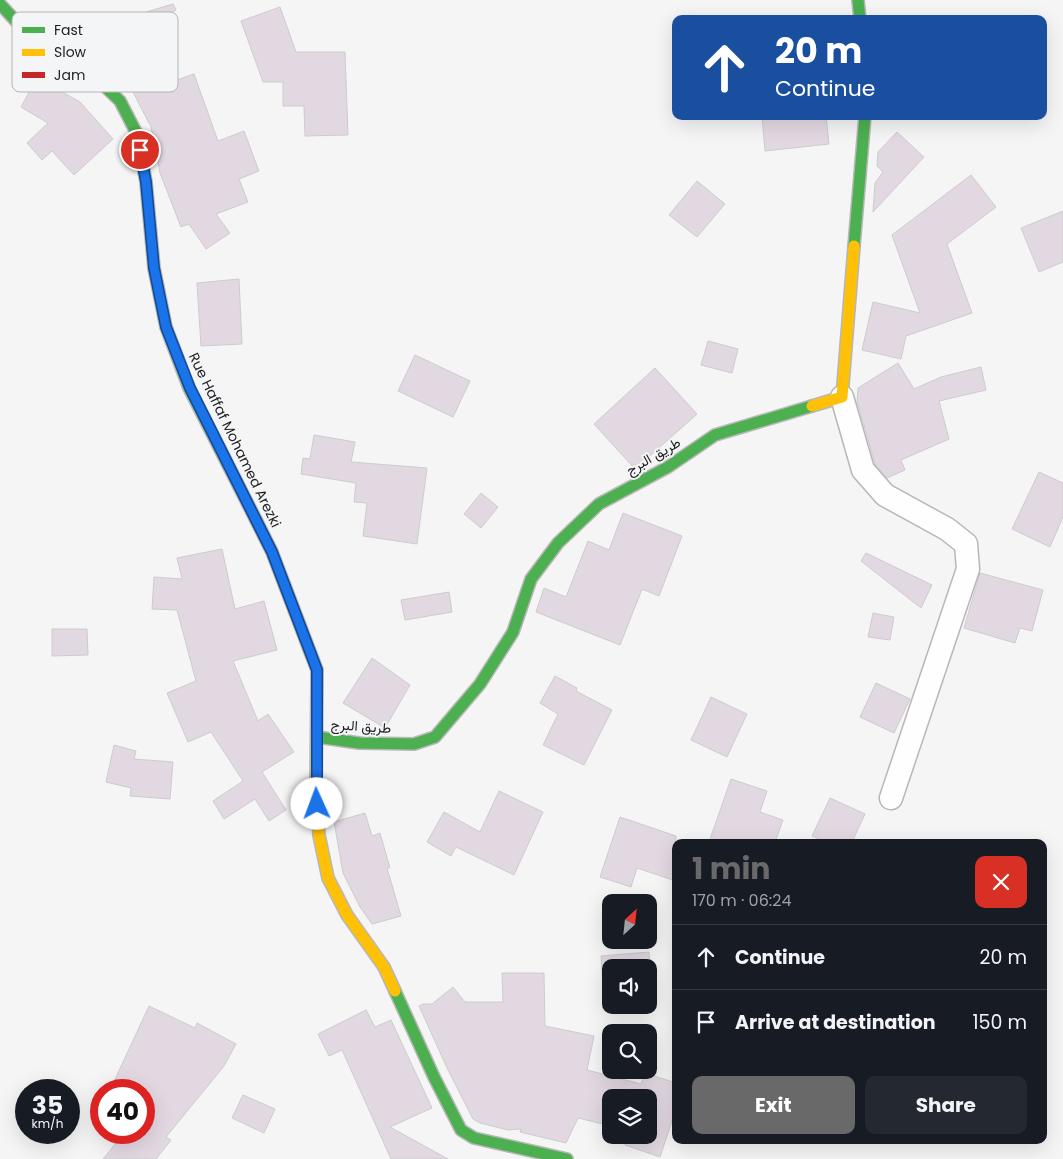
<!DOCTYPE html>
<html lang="en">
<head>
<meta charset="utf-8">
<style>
  body { margin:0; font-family:Poppins,Vazirmatn,sans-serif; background:#242831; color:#f1f3f6; height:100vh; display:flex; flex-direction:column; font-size:19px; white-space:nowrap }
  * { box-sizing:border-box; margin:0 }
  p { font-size:16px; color:#9ea1a6 }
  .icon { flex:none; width:28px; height:28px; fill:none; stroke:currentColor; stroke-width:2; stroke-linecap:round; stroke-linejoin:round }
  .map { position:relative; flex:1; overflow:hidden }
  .side { position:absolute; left:672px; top:839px; width:375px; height:305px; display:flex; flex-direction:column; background:#171b24; border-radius:10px; box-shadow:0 5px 20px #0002 }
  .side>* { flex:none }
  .banner { position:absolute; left:672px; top:15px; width:375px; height:105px; border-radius:10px; box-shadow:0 5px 20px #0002; background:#1a4fa0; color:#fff; overflow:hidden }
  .needle { width:32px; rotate:27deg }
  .fabs { position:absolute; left:602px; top:894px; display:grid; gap:10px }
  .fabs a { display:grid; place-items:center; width:55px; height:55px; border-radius:10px; background:#171b24; box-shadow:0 5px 20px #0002; font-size:25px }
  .speed { position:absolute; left:15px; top:1079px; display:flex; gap:10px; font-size:25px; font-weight:700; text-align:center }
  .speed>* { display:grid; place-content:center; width:65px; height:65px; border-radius:50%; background:#171b24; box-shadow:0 5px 20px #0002; line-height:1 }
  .speed small { font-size:12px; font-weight:400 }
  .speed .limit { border:8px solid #d22; background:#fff; color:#111 }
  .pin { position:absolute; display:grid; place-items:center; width:42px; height:42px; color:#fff; margin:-21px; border:2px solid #fff; border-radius:50%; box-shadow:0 1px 5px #0007 }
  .me { position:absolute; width:55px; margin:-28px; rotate:358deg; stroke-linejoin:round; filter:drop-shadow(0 0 4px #0008) }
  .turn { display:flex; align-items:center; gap:18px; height:105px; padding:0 20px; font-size:22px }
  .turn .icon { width:65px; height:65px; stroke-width:2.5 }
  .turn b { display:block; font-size:35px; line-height:42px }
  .round { display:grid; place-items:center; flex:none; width:52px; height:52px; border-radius:10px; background:#242831 }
  .head { display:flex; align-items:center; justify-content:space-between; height:85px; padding:0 20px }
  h1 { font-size:30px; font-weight:700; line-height:38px; color:#69696a }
  .primary-button { display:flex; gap:10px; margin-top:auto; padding:10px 20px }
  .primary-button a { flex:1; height:58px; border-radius:10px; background:#69696a; color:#fff; font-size:20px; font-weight:700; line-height:58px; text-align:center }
  .primary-button a+a { background:#242831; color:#f1f3f6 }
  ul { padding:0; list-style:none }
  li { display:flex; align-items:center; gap:15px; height:65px; padding:0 20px; border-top:1px solid #363941 }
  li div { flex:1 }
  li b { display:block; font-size:19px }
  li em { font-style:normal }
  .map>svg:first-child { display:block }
</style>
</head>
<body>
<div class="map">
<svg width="1063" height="1159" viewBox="0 0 1063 1159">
  <rect width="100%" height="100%" fill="#f5f5f6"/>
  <g fill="#e2d8e2" stroke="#cdcccd">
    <polygon points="173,4 176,10 107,54 99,26"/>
    <polygon points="280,7 296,52 345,52 348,135 305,136 304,106 283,106 283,82 263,82 241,21"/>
    <polygon points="165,49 174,81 194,74 218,141 244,131 259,171 239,179 248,202 216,214 230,233 206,249 189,224 181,227 160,173 151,127 134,94 127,86 119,65"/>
    <polygon points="37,78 80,102 113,139 74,175 52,151 42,160 27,143 48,123 21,107"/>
    <polygon points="762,116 826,116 829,144 765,151"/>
    <polygon points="897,132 924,157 873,212 875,183 883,172 877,166 878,152"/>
    <polygon points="971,175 996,207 947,244 972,313 906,336 901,359 862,350 873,302 920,313 892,235"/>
    <polygon points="697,181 725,204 697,237 669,215"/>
    <polygon points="1063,211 1063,262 1039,272 1021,228"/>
    <polygon points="239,279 242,344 201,346 197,283"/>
    <polygon points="708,341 738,349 732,373 701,365"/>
    <polygon points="415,355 470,381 453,417 398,391"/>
    <polygon points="898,363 914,389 941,377 981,367 986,390 939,401 949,439 901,460 905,470 887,478 875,464 857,401 858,388"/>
    <polygon points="655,368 697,414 642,463 634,468 594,424"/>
    <polygon points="314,435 355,442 351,462 427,468 417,544 363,536 367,503 354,502 356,483 301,474 303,458 310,459"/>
    <polygon points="1039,472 1063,483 1063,517 1050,547 1012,529"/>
    <polygon points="481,493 498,507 481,528 464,514"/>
    <polygon points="623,513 682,536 659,596 642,589 620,645 536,612 544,588 566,597 588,541 609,550"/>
    <polygon points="222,549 235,609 264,601 277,650 233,661 258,721 268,714 294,752 262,772 286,810 269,821 255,799 224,819 213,801 243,781 211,732 188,742 167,693 196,681 177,610 152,609 154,577 182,579 177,558"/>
    <polygon points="866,553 932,585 921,608 861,561"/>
    <polygon points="980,573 1043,590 1032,631 1020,628 1015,643 964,628"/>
    <polygon points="449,592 452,612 405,620 401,600"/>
    <polygon points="873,613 894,617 890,640 868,637"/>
    <polygon points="52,629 87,629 88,655 52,656"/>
    <polygon points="372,658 410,685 385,728 343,703"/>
    <polygon points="555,676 577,688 576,691 612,710 584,765 543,745 558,714 540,703"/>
    <polygon points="876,683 910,699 894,733 860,717"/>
    <polygon points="711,697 747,714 727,757 691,740"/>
    <polygon points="114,745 136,751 134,759 173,762 170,799 130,796 131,788 106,782"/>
    <polygon points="731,779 767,791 760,812 783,820 775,842 709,842"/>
    <polygon points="499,791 543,812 514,875 456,847 451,856 427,842 444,812 480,832"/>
    <polygon points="830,798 865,814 852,842 827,842 812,836"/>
    <polygon points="365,813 372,836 380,833 390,868 387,868 401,916 372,924 360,907 343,873 334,822"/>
    <polygon points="620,817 676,836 676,881 637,868 631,887 600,877"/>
    <polygon points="649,952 651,982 649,982 649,968 611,968 611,986 603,986 601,956"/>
    <polygon points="502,973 544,973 545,1026 594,1036 587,1070 641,1084 645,1073 676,1083 676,1109 660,1157 625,1145 628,1135 649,1135 649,1098 611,1098 611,1126 578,1118 566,1143 520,1132 521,1129 508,1130 480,1123 473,1119 448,1070 419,1006 423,1004 432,1004 453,987 465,1002 503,1002"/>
    <polygon points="149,1006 195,1028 197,1023 236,1044 224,1066 166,1137 171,1140 156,1159 103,1159 125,1132 144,1132 144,1090 110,1090"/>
    <polygon points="366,1010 375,1027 391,1020 432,1108 390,1127 448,1159 391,1159 342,1050 329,1056 318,1034"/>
    <polygon points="243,1095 275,1109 264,1133 232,1118"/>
  </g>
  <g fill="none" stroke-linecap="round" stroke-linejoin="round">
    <defs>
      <polyline id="street" points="842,397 863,470 885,495 947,529 966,544 968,569 891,798"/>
      <g id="fast">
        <polyline points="858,0 860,19"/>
        <polyline points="0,4 38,45 89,71 120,101 137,134 146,182 154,268 166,327 189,388 256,520"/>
        <polyline points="854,246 865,116"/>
        <polyline points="317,737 359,743 414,744 435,737 480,684 513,632 531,579 558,543 599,504 668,467 715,435 812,406"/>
        <polyline points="395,991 434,1077 461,1130 474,1138 567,1159"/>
      </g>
      <g id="slow">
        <polyline points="812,406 842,397 854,246"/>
        <polyline points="317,681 316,788 319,835 328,878 347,915 384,967 395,991"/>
      </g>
      <polyline id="jam" points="256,520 272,552 317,670 317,681"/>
    </defs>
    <use href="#street" stroke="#b7b7b7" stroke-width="25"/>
    <use href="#fast" stroke="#b7b7b7" stroke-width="14"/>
    <use href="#slow" stroke="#b7b7b7" stroke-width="14"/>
    <use href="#jam" stroke="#b7b7b7" stroke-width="14"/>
    <use href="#street" stroke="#fefefe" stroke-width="22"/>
    <use href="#fast" stroke="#4caf50" stroke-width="11"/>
    <use href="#slow" stroke="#ffc107" stroke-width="11"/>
    <use href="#jam" stroke="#c62828" stroke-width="11"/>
  </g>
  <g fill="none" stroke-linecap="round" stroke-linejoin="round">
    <defs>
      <polyline id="route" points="140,150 146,182 154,268 166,327 190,388 272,552 317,670 317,804"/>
    </defs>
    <use href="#route" stroke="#114b97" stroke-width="12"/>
    <use href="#route" stroke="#1a73e8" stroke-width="9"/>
  </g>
  <g text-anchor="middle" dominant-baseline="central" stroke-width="4" stroke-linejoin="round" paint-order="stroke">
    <g font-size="14" fill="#1e1e1f" stroke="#f4f5f7">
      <text transform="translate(235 440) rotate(64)">Rue Haffaf Mohamed Arezki</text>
      <text transform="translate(653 456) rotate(-30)">طريق البرج</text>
      <text transform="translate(361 726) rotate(4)">طريق البرج</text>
    </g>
  </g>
  <rect x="12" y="12" width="166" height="80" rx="8" fill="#f4f5f7" stroke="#b4b4b6" stroke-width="1"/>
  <rect x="22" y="27" width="23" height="6" fill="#4caf50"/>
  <rect x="22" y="49" width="23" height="7" fill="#ffc107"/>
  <rect x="22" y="72" width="23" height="6" fill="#c62828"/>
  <g font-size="14" fill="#1e1e1f">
    <text x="54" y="35">Fast</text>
    <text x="54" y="57">Slow</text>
    <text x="54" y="80">Jam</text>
  </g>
</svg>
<div class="fabs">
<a><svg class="needle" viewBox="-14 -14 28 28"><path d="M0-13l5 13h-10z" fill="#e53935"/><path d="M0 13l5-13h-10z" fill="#9ea1a6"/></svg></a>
<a><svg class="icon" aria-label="sound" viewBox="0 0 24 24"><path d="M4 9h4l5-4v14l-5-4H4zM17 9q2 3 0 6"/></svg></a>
<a><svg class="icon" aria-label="search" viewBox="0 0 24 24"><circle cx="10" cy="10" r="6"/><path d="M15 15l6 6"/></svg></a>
<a><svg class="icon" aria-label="layers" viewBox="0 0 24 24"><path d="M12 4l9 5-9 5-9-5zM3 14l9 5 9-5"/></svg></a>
</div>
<div class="speed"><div>35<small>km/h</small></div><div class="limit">40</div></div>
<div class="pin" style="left:140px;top:150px;background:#d93025"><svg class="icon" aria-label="arrive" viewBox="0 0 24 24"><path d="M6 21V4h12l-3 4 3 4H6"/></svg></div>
<svg class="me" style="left:317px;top:804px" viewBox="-20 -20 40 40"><circle r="19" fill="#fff"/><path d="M0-13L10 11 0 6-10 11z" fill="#1a73e8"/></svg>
<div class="banner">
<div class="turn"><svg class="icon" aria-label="ahead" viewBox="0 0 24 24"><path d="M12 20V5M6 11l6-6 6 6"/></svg><div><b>20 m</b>Continue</div></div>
</div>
<section class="side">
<div class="head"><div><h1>1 min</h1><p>170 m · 06:24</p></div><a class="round" style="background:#d93025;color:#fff"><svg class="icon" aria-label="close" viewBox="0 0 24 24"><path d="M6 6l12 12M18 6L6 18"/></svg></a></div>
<ul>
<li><svg class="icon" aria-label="ahead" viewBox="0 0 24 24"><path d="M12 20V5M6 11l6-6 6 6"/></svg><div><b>Continue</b></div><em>20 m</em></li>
<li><svg class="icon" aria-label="arrive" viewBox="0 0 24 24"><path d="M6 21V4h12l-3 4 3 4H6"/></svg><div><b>Arrive at destination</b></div><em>150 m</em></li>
</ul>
<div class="primary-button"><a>Exit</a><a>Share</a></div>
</section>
</div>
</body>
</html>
